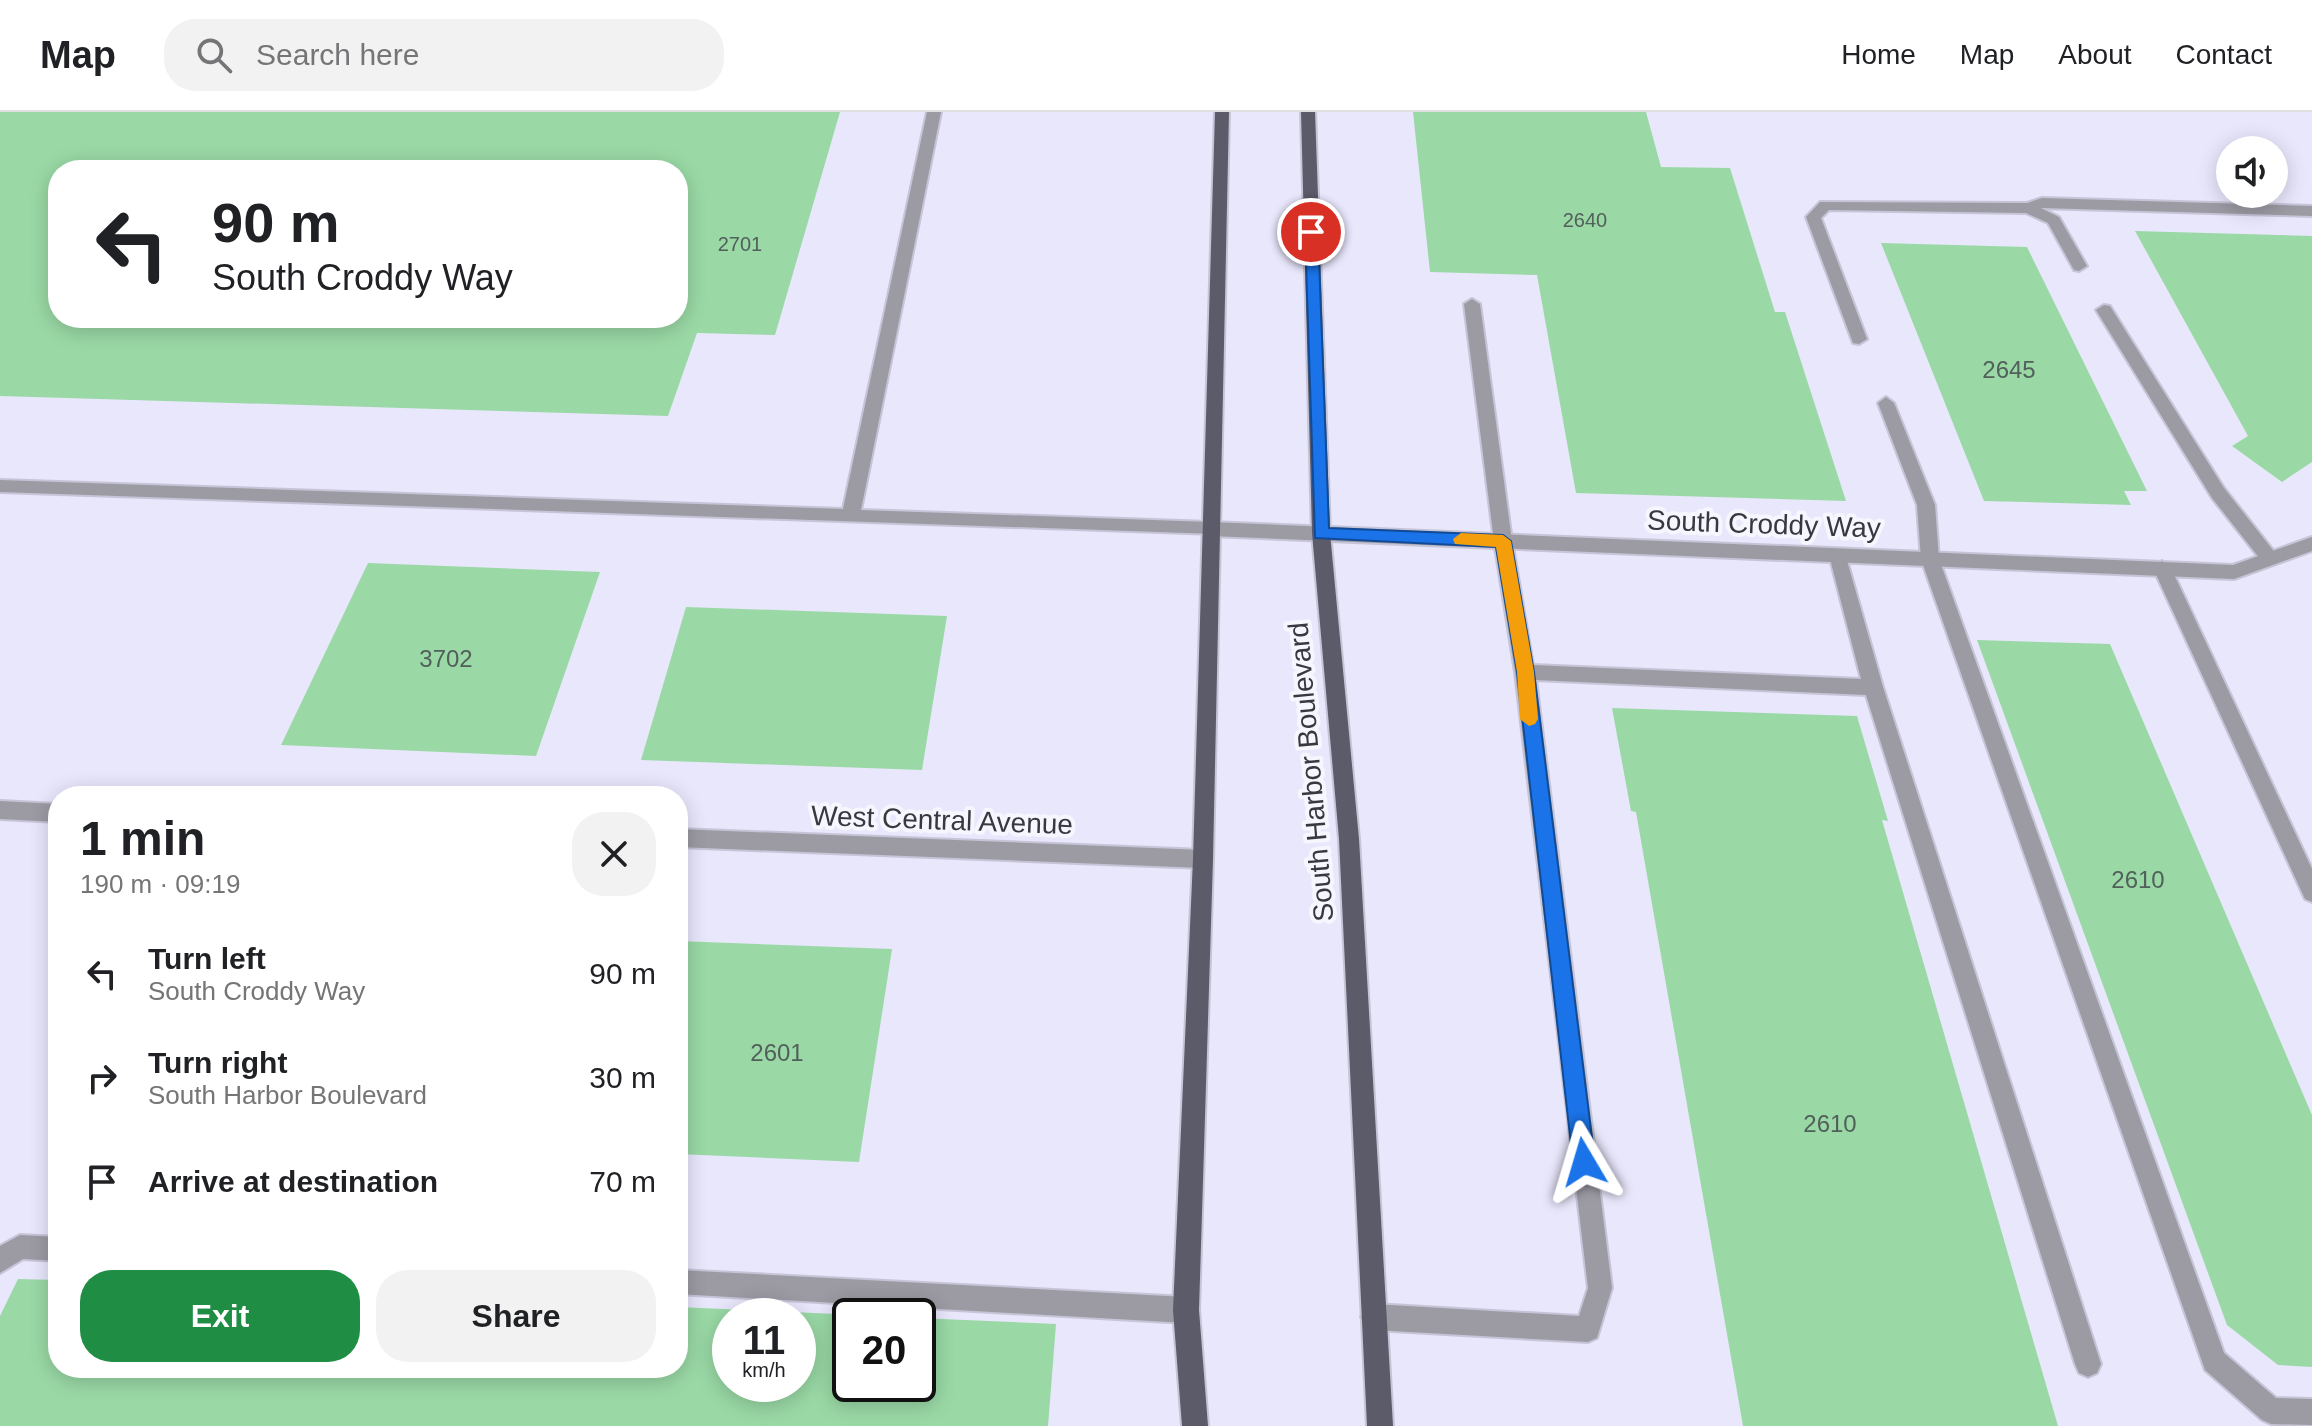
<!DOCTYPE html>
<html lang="en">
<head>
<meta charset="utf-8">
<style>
  body { margin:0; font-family:Arial,sans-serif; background:#f2f2f2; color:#202124; height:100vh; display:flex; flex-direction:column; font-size:30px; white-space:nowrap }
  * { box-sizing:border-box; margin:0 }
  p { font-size:26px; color:#757577 }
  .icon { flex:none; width:44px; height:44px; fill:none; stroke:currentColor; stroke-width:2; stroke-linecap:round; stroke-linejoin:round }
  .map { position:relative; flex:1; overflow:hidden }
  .drawer { position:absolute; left:48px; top:674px; width:640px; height:592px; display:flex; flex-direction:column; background:#fff; border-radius:32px; box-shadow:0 4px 20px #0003 }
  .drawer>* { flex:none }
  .top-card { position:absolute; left:48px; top:48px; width:640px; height:168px; border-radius:32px; box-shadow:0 4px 20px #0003; background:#fff; color:#202124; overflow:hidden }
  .fabs { position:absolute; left:2216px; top:24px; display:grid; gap:16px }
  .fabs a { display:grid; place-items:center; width:72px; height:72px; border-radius:50%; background:#fff; box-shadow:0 4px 20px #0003; font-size:40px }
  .speed { position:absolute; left:712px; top:1186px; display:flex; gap:16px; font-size:40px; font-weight:700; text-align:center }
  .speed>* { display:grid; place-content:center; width:104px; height:104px; border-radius:50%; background:#fff; box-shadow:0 4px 20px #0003; line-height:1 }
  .speed small { font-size:20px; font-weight:400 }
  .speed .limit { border:4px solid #111; border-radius:12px; background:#fff; color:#111 }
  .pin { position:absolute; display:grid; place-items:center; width:68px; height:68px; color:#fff; margin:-34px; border:4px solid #fff; border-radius:50%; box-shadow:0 2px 8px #0007 }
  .me { position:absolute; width:88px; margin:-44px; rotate:353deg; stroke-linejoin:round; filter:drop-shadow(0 0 6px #0008) }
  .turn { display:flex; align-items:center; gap:28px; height:168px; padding:0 32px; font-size:36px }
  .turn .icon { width:104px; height:104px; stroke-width:2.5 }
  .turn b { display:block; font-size:56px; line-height:68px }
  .round { display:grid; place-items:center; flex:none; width:84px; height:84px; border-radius:32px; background:#f2f2f2 }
  .overview { display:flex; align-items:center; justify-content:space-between; height:136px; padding:0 32px }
  h1 { font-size:48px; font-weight:600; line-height:60px }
  .button { display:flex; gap:16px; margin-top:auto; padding:16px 32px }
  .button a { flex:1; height:92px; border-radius:32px; background:#208d45; color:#fff; font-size:32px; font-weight:600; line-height:92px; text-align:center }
  .button a+a { background:#f2f2f2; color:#202124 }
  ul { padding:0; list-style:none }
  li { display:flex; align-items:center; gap:24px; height:104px; padding:0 32px }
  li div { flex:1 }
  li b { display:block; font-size:30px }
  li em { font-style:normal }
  header { display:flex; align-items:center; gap:48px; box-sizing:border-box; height:112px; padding:0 40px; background:#fff; border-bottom:2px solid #e0e0e0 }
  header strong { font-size:38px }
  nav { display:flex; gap:44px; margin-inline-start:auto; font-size:28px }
  .search { width:560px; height:72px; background:#f2f2f2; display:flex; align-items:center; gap:20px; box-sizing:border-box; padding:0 28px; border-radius:32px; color:#757577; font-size:30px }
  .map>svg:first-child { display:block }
</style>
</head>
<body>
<header>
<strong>Map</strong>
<div class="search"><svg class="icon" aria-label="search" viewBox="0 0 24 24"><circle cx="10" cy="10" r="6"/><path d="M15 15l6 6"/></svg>Search here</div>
<nav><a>Home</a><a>Map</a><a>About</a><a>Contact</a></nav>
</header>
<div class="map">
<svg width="2312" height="1314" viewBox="0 0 2312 1314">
  <rect width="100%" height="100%" fill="#e9e7fc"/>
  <g fill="#9ad9a6" fill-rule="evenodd">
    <path d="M0,0H840L775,223L697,221L668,304L0,284ZM58,58H678V206H58Z"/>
    <polygon points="1413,0 1646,0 1661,55 1730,56 1775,200 1785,200 1846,389 1576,381 1537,163 1430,160"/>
    <polygon points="2135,119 2312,124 2312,350 2282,370 2232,334 2248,324"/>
    <polygon points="1881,131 2027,135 2147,379 2124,379 2131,393 1984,389"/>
    <polygon points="368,451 600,460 536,644 281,633"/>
    <polygon points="686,495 947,504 922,658 641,648"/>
    <polygon points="1977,528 2110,532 2312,1003 2312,1255 2278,1253 2227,1213"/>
    <polygon points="1612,596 1857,604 1888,709 1882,708 2058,1314 1743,1314 1636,700 1631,699"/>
    <polygon points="678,829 892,837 859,1050 678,1042"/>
    <path d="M18,1167L58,1168V1256H678V1195L882,1204H850V1272H918V1206L1056,1212L1048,1314H0V1204ZM730,1204H798V1272H730Z"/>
  </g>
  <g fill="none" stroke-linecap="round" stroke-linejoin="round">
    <defs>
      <g id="service">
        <polygon points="927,0 941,0 861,398 1210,410 1216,412 1219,417 1216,422 0,380 0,368 843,397"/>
        <polygon points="2042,86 2312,94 2312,104 2041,96 2059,105 2087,154 2079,159 2074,158 2048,111 2026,101 1829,98 1821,106 1867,227 1859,232 1853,231 1806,105 1820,90 2027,91"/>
        <polygon points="1472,187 1480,192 1512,429 1533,553 1861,567 1829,443 1832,438 1844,438 1883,575 2101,1252 2097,1261 2088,1265 2079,1261 2075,1252 1866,583 1536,568 1612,1176 1597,1226 1588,1230 1374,1218 1365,1214 1361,1205 1365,1196 1374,1192 1579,1204 1588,1176 1515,560 1494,429 1464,192"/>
        <polygon points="2104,193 2110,194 2224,376 2276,442 2279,447 2276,452 2264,452 2212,386 2096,198"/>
        <polygon points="1886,285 1894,291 1935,393 1939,447 2224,1241 2276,1286 2312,1287 2312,1313 2271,1312 2262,1308 2205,1258 1921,447 1917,393 1878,291"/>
        <polygon points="2162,449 2171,456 2312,757 2312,790 2305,787 2153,456"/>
        <polygon points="20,1123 58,1125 58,1149 23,1147 0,1161 0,1134"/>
        <polygon points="678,1158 1186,1185 1195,1189 1199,1198 1195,1207 1186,1211 678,1182"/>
      </g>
      <g id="minor">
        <polygon points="1210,410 2233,453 2312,425 2312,439 2234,467 1210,424 1201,417"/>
        <polygon points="0,689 58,692 58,710 0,707"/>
        <polygon points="678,717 1203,738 1210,740 1213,747 1210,754 1203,756 678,735"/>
      </g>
      <g id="primary">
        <polygon points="1215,0 1229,0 1213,747 1199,1198 1208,1314 1182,1314 1173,1198 1193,747"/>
        <polygon points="1301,0 1315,0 1330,421 1359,727 1393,1314 1367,1314 1339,727 1312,421"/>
      </g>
    </defs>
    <use href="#service" stroke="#c6c4d7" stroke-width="4"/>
    <use href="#minor" stroke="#c6c4d7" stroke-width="4"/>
    <use href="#primary" stroke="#c6c4d7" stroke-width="4"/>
    <use href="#service" fill="#9c9ba4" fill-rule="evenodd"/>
    <use href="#minor" fill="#9c9ba4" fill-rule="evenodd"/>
    <use href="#primary" fill="#5c5b6a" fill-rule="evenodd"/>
  </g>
  <polygon fill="#1a73e8" stroke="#114b97" stroke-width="2" points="1311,116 1318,120 1329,416 1503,423 1511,429 1534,560 1595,1050 1592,1058 1584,1061 1577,1058 1573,1050 1517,560 1496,435 1315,426 1305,120"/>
  <polygon fill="#f59e0b" points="1461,421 1503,423 1511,429 1534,560 1538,607 1535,612 1529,614 1520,607 1517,560 1496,435 1455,432 1453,427"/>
  <g text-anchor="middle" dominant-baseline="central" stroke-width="8" stroke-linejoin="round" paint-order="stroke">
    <g font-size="20" fill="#51605a">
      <text x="1585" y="108">2640</text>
      <text x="740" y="132">2701</text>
    </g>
    <g font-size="24" fill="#51605a">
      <text x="2009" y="257">2645</text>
      <text x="446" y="546">3702</text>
      <text x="2138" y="767">2610</text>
      <text x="777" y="940">2601</text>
      <text x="1830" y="1011">2610</text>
    </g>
    <g font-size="28" fill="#393841" stroke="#f6f6fe">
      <text transform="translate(1764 412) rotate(2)">South Croddy Way</text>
      <text transform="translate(1311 660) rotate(-95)">South Harbor Boulevard</text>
      <text transform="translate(942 708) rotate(2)">West Central Avenue</text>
    </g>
  </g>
</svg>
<div class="fabs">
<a><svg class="icon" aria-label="sound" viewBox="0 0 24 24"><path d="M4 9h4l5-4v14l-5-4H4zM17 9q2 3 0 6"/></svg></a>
</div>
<div class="speed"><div>11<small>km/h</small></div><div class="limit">20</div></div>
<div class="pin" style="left:1311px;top:120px;background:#d93025"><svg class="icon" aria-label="arrive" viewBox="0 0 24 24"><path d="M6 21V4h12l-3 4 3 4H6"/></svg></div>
<svg class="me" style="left:1584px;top:1050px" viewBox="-20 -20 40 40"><path d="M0-17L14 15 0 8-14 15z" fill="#1a73e8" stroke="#fff" stroke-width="4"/></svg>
<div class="top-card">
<div class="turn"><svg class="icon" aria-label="left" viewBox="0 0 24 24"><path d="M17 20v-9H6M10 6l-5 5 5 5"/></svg><div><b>90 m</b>South Croddy Way</div></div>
</div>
<section class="drawer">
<div class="overview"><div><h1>1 min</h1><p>190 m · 09:19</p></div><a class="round"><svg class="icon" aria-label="close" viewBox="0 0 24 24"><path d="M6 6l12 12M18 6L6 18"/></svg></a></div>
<ul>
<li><svg class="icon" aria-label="left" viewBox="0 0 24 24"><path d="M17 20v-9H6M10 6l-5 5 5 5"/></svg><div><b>Turn left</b><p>South Croddy Way</p></div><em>90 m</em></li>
<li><svg class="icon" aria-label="right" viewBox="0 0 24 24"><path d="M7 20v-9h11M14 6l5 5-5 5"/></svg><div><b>Turn right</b><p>South Harbor Boulevard</p></div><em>30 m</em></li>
<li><svg class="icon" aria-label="arrive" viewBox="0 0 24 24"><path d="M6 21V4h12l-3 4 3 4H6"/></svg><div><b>Arrive at destination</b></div><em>70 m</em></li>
</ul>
<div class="button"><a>Exit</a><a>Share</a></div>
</section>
</div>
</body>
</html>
